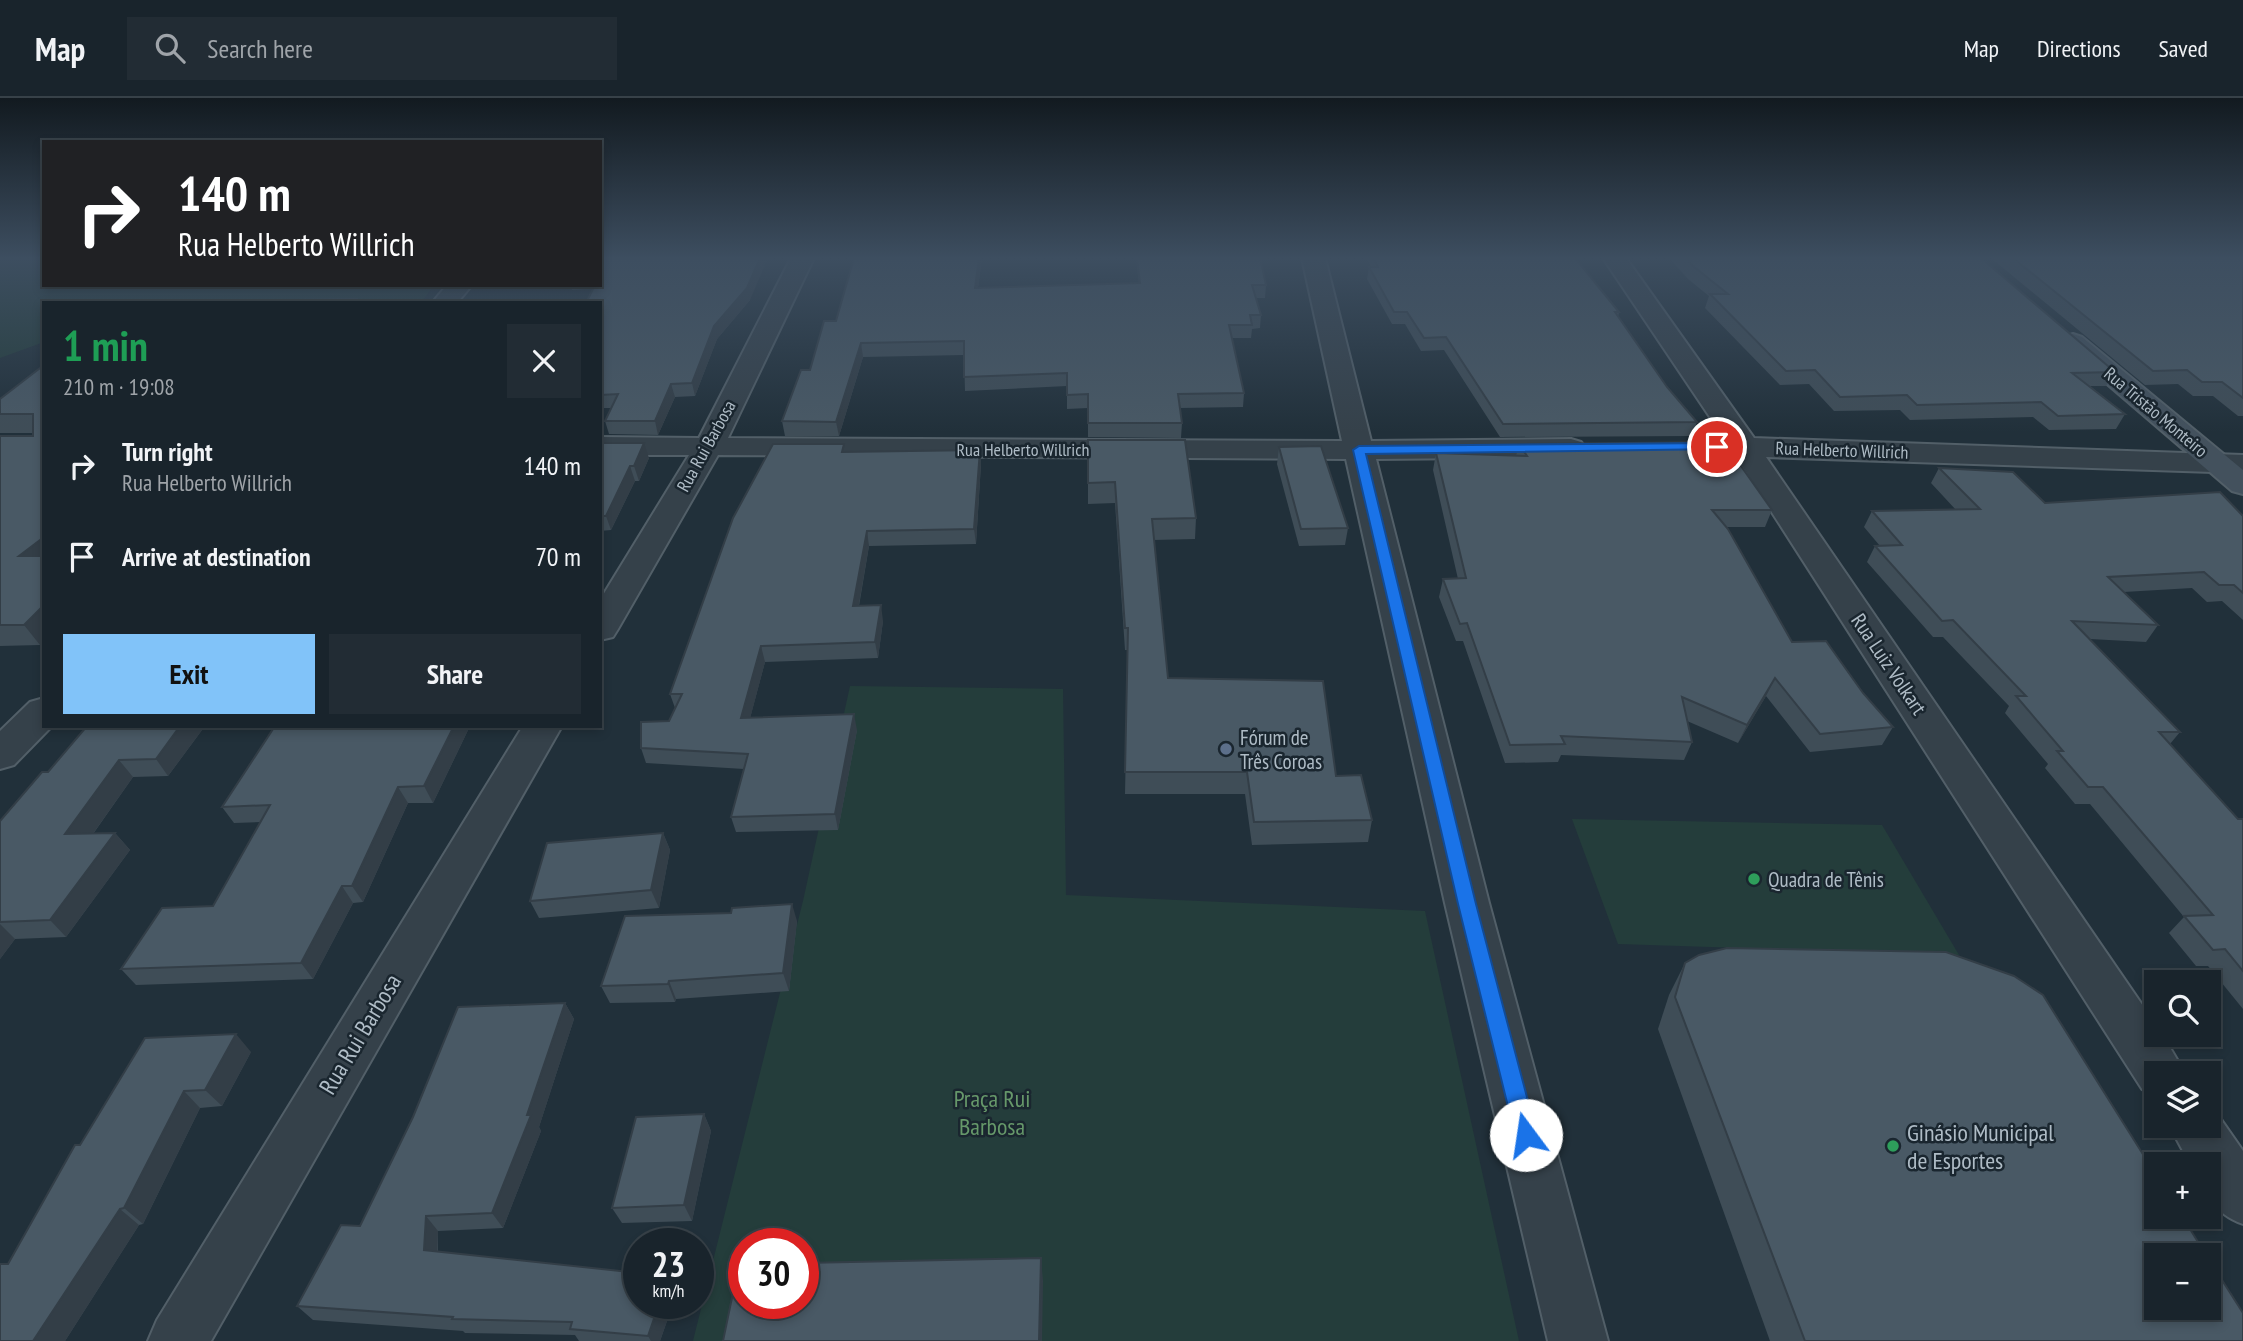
<!DOCTYPE html>
<html lang="en">
<head>
<meta charset="utf-8">
<style>
  body { margin:0; font-family:"PT Sans Narrow",sans-serif; background:#222c34; color:#f1f3f6; height:100vh; display:flex; flex-direction:column; font-size:26px; white-space:nowrap }
  * { box-sizing:border-box; margin:0 }
  p { font-size:23px; color:#9fa4a9 }
  .icon { flex:none; width:38px; height:38px; fill:none; stroke:currentColor; stroke-width:2; stroke-linecap:round; stroke-linejoin:round }
  .map { position:relative; flex:1; overflow:hidden }
  .panel { position:absolute; left:42px; top:203px; width:560px; height:427px; display:flex; flex-direction:column; background:#19242c; border-radius:0px; box-shadow:0 4px 10px #0003,0 0 0 2px #374148 }
  .panel>* { flex:none }
  .hud { position:absolute; left:42px; top:42px; width:560px; height:147px; border-radius:0px; box-shadow:0 4px 10px #0003,0 0 0 2px #374148; background:#202124; color:#fff; overflow:hidden }
  .buttons { position:absolute; left:2144px; top:872px; display:grid; gap:14px }
  .buttons a { display:grid; place-items:center; width:77px; height:77px; border-radius:0px; background:#19242c; box-shadow:0 4px 10px #0003,0 0 0 2px #374148; font-size:35px }
  .speed { position:absolute; left:623px; top:1130px; display:flex; gap:14px; font-size:35px; font-weight:700; text-align:center }
  .speed>* { display:grid; place-content:center; width:91px; height:91px; border-radius:50%; background:#19242c; box-shadow:0 4px 10px #0003,0 0 0 2px #374148; line-height:1 }
  .speed small { font-size:18px; font-weight:400 }
  .speed .limit { border:10px solid #d22; background:#fff; color:#111 }
  .pin { position:absolute; display:grid; place-items:center; width:60px; height:60px; color:#fff; margin:-30px; border:4px solid #fff; border-radius:50%; box-shadow:0 2px 7px #0007 }
  .me { position:absolute; width:77px; margin:-38px; rotate:346deg; stroke-linejoin:round; filter:drop-shadow(0 0 5px #0008) }
  .turn { display:flex; align-items:center; gap:24px; height:147px; padding:0 21px; font-size:32px }
  .turn .icon { width:91px; height:91px; stroke-width:2.5 }
  .turn b { display:block; font-size:49px; line-height:60px }
  .round { display:grid; place-items:center; flex:none; width:74px; height:74px; border-radius:0px; background:#222c34 }
  .overview { display:flex; align-items:center; justify-content:space-between; height:119px; padding:0 21px }
  h1 { font-size:42px; font-weight:700; line-height:52px; color:#1e9e55 }
  .cta { display:flex; gap:14px; margin-top:auto; padding:14px 21px }
  .cta a { flex:1; height:80px; border-radius:0px; background:#81c3f9; color:#111; font-size:28px; font-weight:700; line-height:80px; text-align:center }
  .cta a+a { background:#222c34; color:#f1f3f6 }
  ul { padding:0; list-style:none }
  li { display:flex; align-items:center; gap:21px; height:91px; padding:0 21px }
  li div { flex:1 }
  li b { display:block; font-size:26px }
  li em { font-style:normal }
  header { display:flex; align-items:center; gap:42px; box-sizing:border-box; height:98px; padding:0 35px; background:#19242c; border-bottom:2px solid #374148 }
  header strong { font-size:33px }
  nav { display:flex; gap:38px; margin-inline-start:auto; font-size:24px }
  .search { width:490px; height:63px; background:#222c34; display:flex; align-items:center; gap:18px; box-sizing:border-box; padding:0 24px; border-radius:0px; color:#9fa4a9; font-size:26px }
  .map>svg:first-child { display:block }
</style>
</head>
<body>
<header>
<strong>Map</strong>
<div class="search"><svg class="icon" aria-label="search" viewBox="0 0 24 24"><circle cx="10" cy="10" r="6"/><path d="M15 15l6 6"/></svg>Search here</div>
<nav><a>Map</a><a>Directions</a><a>Saved</a></nav>
</header>
<div class="map">
<svg width="2243" height="1243" viewBox="0 0 2243 1243">
  <rect width="100%" height="100%" fill="#21303a"/>
  <g fill="#243d3b" fill-rule="evenodd">
    <polygon points="0,160 44,160 44,187 434,187 421,205 44,205 44,244 0,260"/>
    <path d="M850,588L1063,591L1066,797L1425,813L1519,1243H693L803,803ZM744,1146H803V1206H744Z"/>
    <polygon points="1572,721 1882,727 1959,857 1618,846"/>
  </g>
  <g fill="none" stroke-linecap="round" stroke-linejoin="round">
    <defs>
      <g id="minor">
        <polygon points="791,160 814,160 728,340 1342,343 1302,160 1325,160 1371,343 1571,341 1581,344 1586,350 1581,356 1571,359 1376,361 1489,805 1608,1243 1548,1243 1445,805 1346,361 718,357 618,531 613,539 600,542 600,502 689,357 600,357 600,339 699,340"/>
        <polygon points="447,187 472,187 457,205 432,205"/>
        <polygon points="44,600 44,628 52,628 14,667 0,671 0,633 30,604"/>
        <polygon points="523,628 562,628 211,1243 148,1243 157,1222"/>
      </g>
      <g id="tertiary">
        <polygon points="1603,160 1626,160 1754,340 2243,357 2243,375 1766,359 2156,927 2156,936 2162,936 2185,975 2156,975 2156,996 2142,991 1730,349"/>
        <path d="M2208,1008L2213,1010L2243,1053V1126C2211,1114 2208,1098 2208,1066H2190L2169,1027H2208Z"/>
      </g>
      <polygon id="secondary" points="2073,236 2082,239 2243,372 2243,396 2232,393 2064,249 2060,244 2064,239"/>
    </defs>
    <use href="#minor" stroke="#525f68" stroke-width="4"/>
    <use href="#tertiary" stroke="#525f68" stroke-width="4"/>
    <use href="#secondary" stroke="#525f68" stroke-width="4"/>
    <use href="#minor" fill="#35414a" fill-rule="evenodd"/>
    <use href="#tertiary" fill="#35414a" fill-rule="evenodd"/>
    <use href="#secondary" fill="#43515d" fill-rule="evenodd"/>
  </g>
  <g fill="#3f4d57">
    <polygon points="854,160 982,160 978,190 1139,186 1136,160 1260,160 1266,187 1265,200 1256,200 1261,217 1260,230 1252,231 1251,240 1232,240 1244,295 1243,309 1180,310 1182,325 1181,340 1088,339 1088,310 1067,311 1067,288 965,293 964,257 863,259 839,338 785,338 782,323 810,272 836,223"/>
    <polygon points="1367,160 1575,160 1619,214 1618,219 1667,289 1697,324 1692,338 1500,339 1444,252 1421,253 1405,226 1392,226 1367,181 1369,169 1371,169"/>
    <polygon points="1669,160 1981,160 2115,274 2106,288 2090,288 2125,316 2116,331 2049,332 2033,319 1910,322 1900,312 1834,313 1809,286 1780,287 1705,210 1709,198 1688,181"/>
    <polygon points="1991,160 2243,160 2243,318 2238,318 2213,298 2193,298 2178,286 2145,287"/>
    <polygon points="571,187 600,187 750,202 717,241 695,298 675,299 658,337 609,336 605,323 612,310 600,310 600,205 593,191 572,192"/>
    <polygon points="44,267 40,547 0,548 0,338 33,338 33,335 0,335 0,301"/>
    <polygon points="1088,342 1196,420 1195,441 1154,442 1168,580 1336,678 1372,722 1368,744 1252,747 1245,696 1125,696 1128,552 1125,552 1115,405 1088,406"/>
    <polygon points="600,345 649,360 639,383 635,383 611,432 600,433"/>
    <polygon points="1519,346 1772,412 1765,429 1726,429 1792,544 1863,595 1893,629 1882,647 1810,654 1766,598 1738,645 1687,623 1692,644 1684,662 1561,657 1558,664 1505,665 1463,543 1456,543 1439,499 1443,481 1458,481 1433,372 1436,355 1516,358"/>
    <polygon points="1279,349 1348,430 1345,447 1299,448 1277,366"/>
    <polygon points="980,352 981,366 976,446 869,448 859,508 883,523 878,560 765,564 750,620 857,632 838,732 736,734 731,719 744,671 646,665 641,650 669,623 675,610 670,596 845,354"/>
    <polygon points="1939,370 2045,405 2243,418 2243,522 2222,503 2207,504 2192,490 2124,494 2158,527 2146,544 2090,541 2180,634 2170,646 2238,721 2243,721 2243,911 2208,868 2196,868 2169,835 2184,819 2090,706 2075,706 2045,670 2048,666 2005,615 2009,608 1943,539 1933,539 1867,464 1875,448 1880,448 1864,429 1872,413 1956,412 1931,385"/>
    <polygon points="87,628 205,628 168,678 133,679 93,736 115,735 130,752 66,839 15,841 0,861 0,723 48,674"/>
    <polygon points="275,628 470,628 433,705 408,705 363,804 353,805 313,881 136,887 121,871 213,808 261,724 234,725 222,709"/>
    <polygon points="663,735 670,752 659,810 539,820 530,803"/>
    <polygon points="797,823 789,893 676,901 675,904 610,905 601,888"/>
    <polygon points="1685,865 2243,1243 1770,1243 1658,931 1669,897"/>
    <polygon points="565,905 574,921 539,1029 541,1033 503,1130 438,1133 438,1153 639,1206 673,1206 660,1243 579,1243 575,1237 465,1235 463,1233 313,1222 297,1208 360,1128"/>
    <polygon points="251,954 222,1008 200,1010 143,1126 139,1127 65,1243 0,1243 80,1047"/>
    <polygon points="704,1016 711,1033 692,1123 622,1125 612,1110"/>
  </g>
  <g fill="#333e47">
    <polygon points="760,160 768,160 750,202 717,241 695,298 692,285 714,228"/>
    <polygon points="979,160 982,160 976,203 975,190"/>
    <polygon points="861,245 863,259 839,338 836,324"/>
    <polygon points="671,286 675,299 658,337 655,323"/>
    <polygon points="644,345 649,360 639,383 634,368"/>
    <polygon points="980,352 981,366 976,446 974,431"/>
    <polygon points="630,368 635,383 611,432 606,418"/>
    <polygon points="867,433 869,448 856,523 853,508"/>
    <polygon points="44,439 44,471 19,458"/>
    <polygon points="44,507 44,544 40,547 24,527"/>
    <polygon points="881,507 883,523 878,560 875,544"/>
    <polygon points="761,548 765,564 746,636 741,620"/>
    <polygon points="1775,580 1766,598 1738,645 1747,627"/>
    <polygon points="854,616 857,632 838,732 835,716"/>
    <polygon points="180,628 205,628 168,678 156,661"/>
    <polygon points="454,628 470,628 433,705 424,688"/>
    <polygon points="119,662 133,679 80,754 65,736"/>
    <polygon points="398,689 408,705 363,804 352,788"/>
    <polygon points="115,735 130,752 66,839 50,822"/>
    <polygon points="663,735 670,752 659,810 651,792"/>
    <polygon points="342,788 353,805 313,881 301,865"/>
    <polygon points="792,806 797,823 789,893 783,875"/>
    <polygon points="0,826 15,841 0,861"/>
    <polygon points="669,883 676,901 675,904 668,886"/>
    <polygon points="565,905 574,921 539,1029 541,1033 503,1130 492,1115 527,1017"/>
    <polygon points="236,936 251,954 222,1008 205,992"/>
    <polygon points="184,993 200,1010 143,1126 124,1110"/>
    <polygon points="704,1016 711,1033 692,1123 684,1107"/>
    <polygon points="120,1111 139,1127 65,1243 33,1243"/>
    <polygon points="426,1118 438,1133 437,1167 424,1152"/>
    <polygon points="1041,1160 1043,1183 1042,1243 1039,1243"/>
    <polygon points="659,1206 673,1206 660,1243 651,1243 648,1238"/>
  </g>
  <g fill="#495965" stroke="#333e47" stroke-width="2">
    <polygon points="600,160 760,160 747,190 714,228 692,285 671,286 655,323 605,323 618,296 600,297 600,205 586,205 595,187 600,187"/>
    <polygon points="854,160 979,160 975,190 1140,185 1137,160 1260,160 1266,187 1252,187 1261,217 1250,217 1252,227 1229,227 1244,295 1178,296 1182,325 1088,325 1088,296 1067,297 1067,275 964,279 964,243 861,245 836,324 782,323 801,272 810,272 824,223 836,223"/>
    <polygon points="1374,160 1575,160 1619,214 1615,214 1667,289 1697,324 1503,326 1446,239 1424,240 1407,214 1394,214 1369,169 1378,169"/>
    <polygon points="1686,160 1981,160 2115,274 2072,275 2125,316 2058,318 2041,304 1917,307 1907,297 1840,299 1815,272 1786,273 1710,196 1728,196 1693,168"/>
    <polygon points="2013,160 2243,160 2243,300 2222,284 2202,284 2187,272 2153,273"/>
    <polygon points="356,201 352,205 281,205 284,202"/>
    <polygon points="44,267 44,439 19,458 44,458 44,507 24,527 0,527 0,338 33,338 33,316 0,316 0,301"/>
    <polygon points="1088,342 1185,342 1196,420 1152,421 1168,580 1323,583 1336,678 1361,677 1372,722 1254,724 1247,674 1125,674 1128,530 1125,530 1115,384 1088,385"/>
    <polygon points="1724,344 1772,412 1712,412 1728,431 1792,544 1826,543 1863,595 1893,629 1820,636 1775,580 1747,627 1682,599 1692,644 1561,638 1565,646 1510,647 1467,525 1460,526 1443,481 1466,480 1436,355 1527,358 1519,346"/>
    <polygon points="600,345 644,345 634,368 630,368 606,418 600,418"/>
    <polygon points="773,346 844,346 842,354 980,352 974,431 867,433 853,508 881,507 875,544 761,548 741,620 854,616 835,716 731,719 748,656 641,650 641,624 669,623 682,596 670,596 733,420"/>
    <polygon points="1321,348 1348,430 1301,431 1279,349"/>
    <polygon points="1939,370 2013,374 2045,405 2220,394 2243,418 2243,495 2234,487 2219,487 2204,474 2108,479 2158,527 2072,523 2180,634 2159,634 2238,721 2243,721 2243,873 2225,851 2213,852 2184,818 2213,817 2103,689 2088,689 2057,653 2063,653 2016,598 2026,598 1953,522 1942,523 1875,448 1902,447 1872,413 1980,411"/>
    <polygon points="87,628 180,628 156,661 119,662 65,736 115,735 50,822 0,824 0,723 42,674 48,674"/>
    <polygon points="275,628 454,628 424,688 398,689 352,788 342,788 301,865 121,871 162,810 213,808 270,707 222,709"/>
    <polygon points="663,735 651,792 530,803 547,745"/>
    <polygon points="792,806 783,875 669,883 668,886 601,888 625,818 731,815 732,810"/>
    <polygon points="1727,850 1946,854 2014,878 2043,897 2156,1077 2156,1118 2182,1118 2206,1157 2156,1157 2156,1209 2208,1209 2208,1160 2243,1215 2243,1243 1805,1243 1675,899 1685,865 1699,857"/>
    <polygon points="565,905 527,1017 531,1017 492,1115 426,1118 424,1152 639,1175 639,1206 659,1206 648,1238 570,1231 572,1224 452,1221 453,1219 297,1208 341,1127 360,1128 413,1019 458,909"/>
    <polygon points="236,936 205,992 184,993 124,1110 120,1111 33,1243 0,1243 0,1166 8,1166 75,1047 80,1047 145,940"/>
    <polygon points="704,1016 684,1107 612,1110 636,1019"/>
    <polygon points="1041,1160 1039,1243 723,1243 739,1166 744,1166 744,1206 803,1206 803,1165"/>
  </g>
  <linearGradient id="sky" x2="0" y2="1"><stop stop-color="#121a20"/><stop offset="0.48" stop-color="#3d4e60"/><stop offset="1" stop-color="#3d4e60" stop-opacity="0"/></linearGradient>
  <rect width="2243" height="334" fill="url(#sky)"/>
  <polygon fill="#1a73e8" stroke="#114b97" stroke-width="2" points="1717,345 1721,346 1721,351 1366,356 1476,806 1537,1037 1534,1044 1526,1047 1518,1044 1515,1037 1458,806 1353,352 1359,348"/>
  <circle fill="#5c6f8a" stroke="#1a262f" stroke-width="2.5" cx="1226" cy="651" r="7"/>
  <g fill="#2e9e5b" stroke="#1a262f" stroke-width="2.5">
    <circle cx="1754" cy="781" r="7"/>
    <circle cx="1893" cy="1048" r="7"/>
  </g>
  <g text-anchor="middle" dominant-baseline="central" stroke-width="5" stroke-linejoin="round" paint-order="stroke">
    <g font-size="18" fill="#afbcc6" stroke="#1a262f">
      <text transform="translate(2156 314) rotate(40)">Rua Tristão Monteiro</text>
      <text transform="translate(706 348) rotate(-61)">Rua Rui Barbosa</text>
      <text x="1023" y="351">Rua Helberto Willrich</text>
      <text transform="translate(1842 352) rotate(2)">Rua Helberto Willrich</text>
    </g>
    <g font-size="21" fill="#afbcc6" stroke="#1a262f">
      <text transform="translate(1889 566) rotate(56)">Rua Luiz Volkart</text>
    </g>
    <g font-size="21" fill="#afbcc6" stroke="#1a262f" text-anchor="start">
      <text x="1240" y="639">Fórum de<tspan x="1240" dy="24">Três Coroas</tspan></text>
      <text x="1768" y="781">Quadra de Tênis</text>
    </g>
    <g font-size="24" fill="#afbcc6" stroke="#1a262f">
      <text transform="translate(360 936) rotate(-59)">Rua Rui Barbosa</text>
    </g>
    <g font-size="24" fill="#66986a" stroke="#1a262f">
      <text x="992" y="1000">Praça Rui<tspan x="992" dy="28">Barbosa</tspan></text>
    </g>
    <g font-size="24" fill="#afbcc6" stroke="#1a262f" text-anchor="start">
      <text x="1907" y="1034">Ginásio Municipal<tspan x="1907" dy="28">de Esportes</tspan></text>
    </g>
  </g>
</svg>
<div class="buttons">
<a><svg class="icon" aria-label="search" viewBox="0 0 24 24"><circle cx="10" cy="10" r="6"/><path d="M15 15l6 6"/></svg></a>
<a><svg class="icon" aria-label="layers" viewBox="0 0 24 24"><path d="M12 4l9 5-9 5-9-5zM3 14l9 5 9-5"/></svg></a>
<a>+</a>
<a>−</a>
</div>
<div class="speed"><div>23<small>km/h</small></div><div class="limit">30</div></div>
<div class="pin" style="left:1717px;top:349px;background:#d93025"><svg class="icon" aria-label="arrive" viewBox="0 0 24 24"><path d="M6 21V4h12l-3 4 3 4H6"/></svg></div>
<svg class="me" style="left:1526px;top:1037px" viewBox="-20 -20 40 40"><circle r="19" fill="#fff"/><path d="M0-13L10 11 0 6-10 11z" fill="#1a73e8"/></svg>
<div class="hud">
<div class="turn"><svg class="icon" aria-label="right" viewBox="0 0 24 24"><path d="M7 20v-9h11M14 6l5 5-5 5"/></svg><div><b>140 m</b>Rua Helberto Willrich</div></div>
</div>
<section class="panel">
<div class="overview"><div><h1>1 min</h1><p>210 m · 19:08</p></div><a class="round"><svg class="icon" aria-label="close" viewBox="0 0 24 24"><path d="M6 6l12 12M18 6L6 18"/></svg></a></div>
<ul>
<li><svg class="icon" aria-label="right" viewBox="0 0 24 24"><path d="M7 20v-9h11M14 6l5 5-5 5"/></svg><div><b>Turn right</b><p>Rua Helberto Willrich</p></div><em>140 m</em></li>
<li><svg class="icon" aria-label="arrive" viewBox="0 0 24 24"><path d="M6 21V4h12l-3 4 3 4H6"/></svg><div><b>Arrive at destination</b></div><em>70 m</em></li>
</ul>
<div class="cta"><a>Exit</a><a>Share</a></div>
</section>
</div>
</body>
</html>
